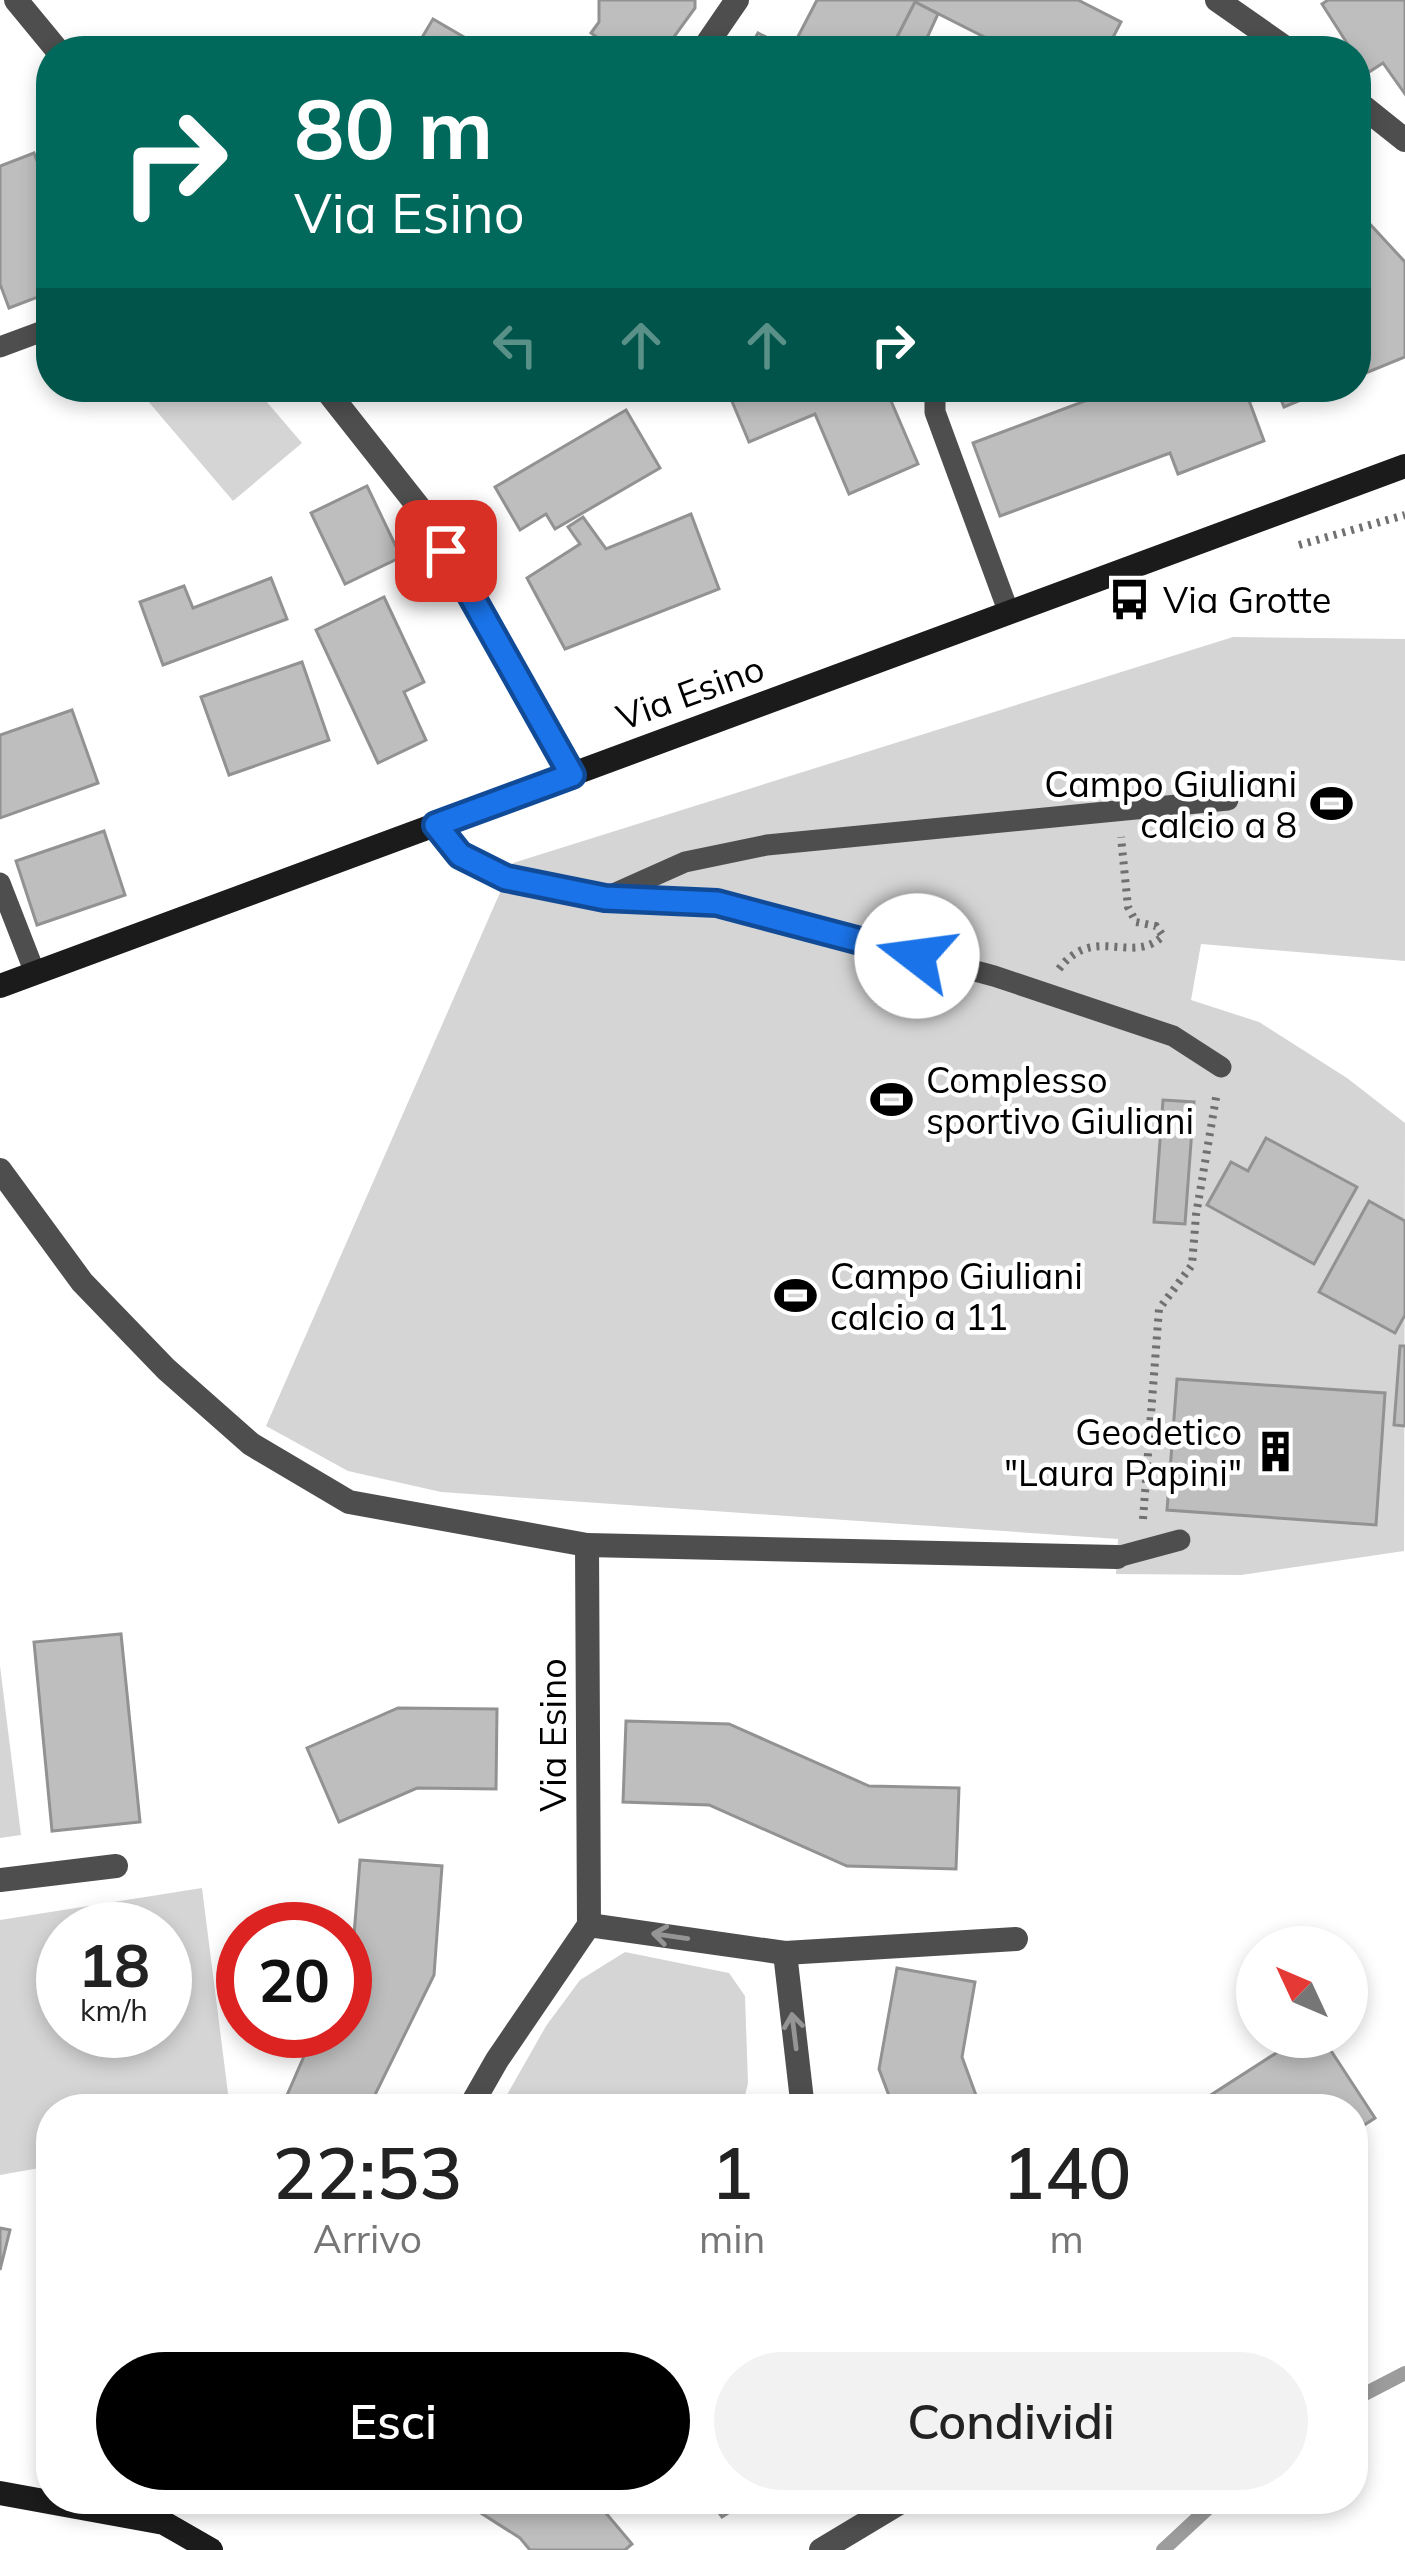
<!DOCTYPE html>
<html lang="it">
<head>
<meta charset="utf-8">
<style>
  body { margin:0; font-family:Mulish,sans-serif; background:#f2f2f2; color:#222; height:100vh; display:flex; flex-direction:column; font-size:45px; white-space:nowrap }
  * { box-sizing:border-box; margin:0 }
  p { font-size:39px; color:#767676 }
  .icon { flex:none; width:66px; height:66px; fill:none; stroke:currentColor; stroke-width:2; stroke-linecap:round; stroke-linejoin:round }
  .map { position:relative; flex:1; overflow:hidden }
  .drawer { position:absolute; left:36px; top:2094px; width:1332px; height:420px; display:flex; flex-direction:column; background:#fff; border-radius:48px; box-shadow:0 6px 18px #0003 }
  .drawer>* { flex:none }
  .top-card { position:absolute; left:36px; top:36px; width:1335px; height:366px; border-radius:48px; box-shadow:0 6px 18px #0003; background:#00695c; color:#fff; overflow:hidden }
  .needle { width:78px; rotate:314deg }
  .fabs { position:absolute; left:1236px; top:1926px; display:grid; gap:24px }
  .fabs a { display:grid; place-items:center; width:132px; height:132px; border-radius:50%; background:#fff; box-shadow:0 6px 18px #0003; font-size:60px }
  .speed { position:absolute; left:36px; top:1902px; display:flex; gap:24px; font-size:60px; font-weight:700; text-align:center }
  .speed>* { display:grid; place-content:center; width:156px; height:156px; border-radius:50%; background:#fff; box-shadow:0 6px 18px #0003; line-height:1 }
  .speed small { font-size:30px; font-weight:400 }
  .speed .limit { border:18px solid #d22; background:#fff; color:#111 }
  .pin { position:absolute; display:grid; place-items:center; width:102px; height:102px; color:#fff; margin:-51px; border-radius:24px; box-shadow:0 6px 18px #0006 }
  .me { position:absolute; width:132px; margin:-66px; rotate:285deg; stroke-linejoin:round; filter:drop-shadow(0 0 9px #0008) }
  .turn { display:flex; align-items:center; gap:42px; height:252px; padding:0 60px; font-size:54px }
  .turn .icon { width:156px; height:156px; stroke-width:2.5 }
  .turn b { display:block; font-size:84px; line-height:102px }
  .lanes { display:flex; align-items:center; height:114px; padding:0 60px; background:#0003; justify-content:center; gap:60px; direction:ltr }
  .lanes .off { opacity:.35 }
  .eta { display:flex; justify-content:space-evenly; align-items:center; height:204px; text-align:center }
  .eta b { font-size:72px; font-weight:600; line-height:84px }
  .action { display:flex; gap:24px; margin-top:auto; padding:24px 60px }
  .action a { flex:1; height:138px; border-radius:72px; background:#000; color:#fff; font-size:48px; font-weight:600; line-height:138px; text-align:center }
  .action a+a { background:#f2f2f2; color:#222 }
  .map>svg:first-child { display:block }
</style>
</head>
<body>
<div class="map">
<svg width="1405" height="2550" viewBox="0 0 1405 2550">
  <rect width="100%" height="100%" fill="#fff"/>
  <g fill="#d5d5d5" fill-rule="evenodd">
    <polygon points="136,387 254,387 302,443 233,501"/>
    <polygon points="1233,637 1405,639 1405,961 1201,944 1191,1000 1259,1022 1347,1078 1405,1123 1404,1551 1241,1575 1116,1574 1118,1539 441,1492 348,1471 266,1426 513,863"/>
    <polygon points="0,1666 21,1835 0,1838"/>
    <path d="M202,1888L230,2109H51V2166L0,2175V1920ZM165,1929V2031H63V1929Z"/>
    <polygon points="625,1952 729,1973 745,1996 748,2083 742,2109 499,2109 546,2026 580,1980"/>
  </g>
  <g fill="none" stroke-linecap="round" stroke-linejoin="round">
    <g stroke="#9c9c9c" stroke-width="14">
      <polyline points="1353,2400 1405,2373"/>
      <polyline points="1163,2550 1218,2499"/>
    </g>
  </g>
  <g fill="#bebebe" stroke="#929292" stroke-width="3">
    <polygon points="599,0 695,0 695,8 671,41 647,41 640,51 616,51 591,33 599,22"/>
    <polygon points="817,0 1078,0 1121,22 1106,51 987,51 992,41 915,2 890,51 748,51 758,33 791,50"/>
    <polygon points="1328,0 1405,0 1405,94 1383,63 1366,74 1356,51 1352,51 1322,4"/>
    <polygon points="915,2 938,14 921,51 890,51"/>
    <polygon points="433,19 488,51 414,51"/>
    <polygon points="1184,38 1212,51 1178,51"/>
    <polygon points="34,153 51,197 51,292 9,308 0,284 0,166"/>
    <polygon points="1356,209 1405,262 1405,357 1356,377"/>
    <polygon points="726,387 885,387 918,464 849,494 815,414 749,442"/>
    <polygon points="1122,387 1244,387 1264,441 1178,474 1170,453 1000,516 973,443"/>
    <polygon points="1276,387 1332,387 1284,407"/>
    <polygon points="626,410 660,468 555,529 546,514 520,530 495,487"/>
    <polygon points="367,486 401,557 345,584 311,513"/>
    <polygon points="691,514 719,589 565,649 527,578 580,544 568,527 583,517 606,549"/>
    <polygon points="271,578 287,619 163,665 140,602 184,586 193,608"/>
    <polygon points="384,597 424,682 404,692 426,740 378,763 316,630"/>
    <polygon points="302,662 329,740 229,775 201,697"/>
    <polygon points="72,710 98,783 0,818 0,735"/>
    <polygon points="104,831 125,895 37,925 16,861"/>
    <polygon points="1163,1100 1194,1102 1185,1224 1154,1222"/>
    <polygon points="1266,1138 1357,1187 1314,1264 1207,1205 1231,1162 1248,1171"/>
    <polygon points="1369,1201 1405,1221 1405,1315 1395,1333 1319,1292"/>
    <polygon points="1400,1346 1405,1346 1405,1426 1394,1425"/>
    <polygon points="1177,1379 1385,1393 1376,1525 1167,1510"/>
    <polygon points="121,1634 140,1822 52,1831 34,1642"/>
    <polygon points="398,1708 497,1709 496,1789 417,1788 339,1822 307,1748"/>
    <polygon points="626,1721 729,1724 869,1786 959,1788 956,1869 847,1866 709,1805 623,1802"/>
    <polygon points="360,1860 442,1866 434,1975 368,2109 281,2109 315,2031 345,2031 345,1965 353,1947"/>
    <polygon points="897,1968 975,1982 962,2057 981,2109 894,2109 879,2069"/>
    <polygon points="1301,2037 1322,2037 1375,2118 1355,2131 1366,2149 1353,2157 1353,2109 1189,2109"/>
    <polygon points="0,2228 10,2230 0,2270"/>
    <polygon points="459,2499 594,2499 632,2544 625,2550 530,2550 520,2538"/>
    <polygon points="709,2499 750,2499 722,2517"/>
  </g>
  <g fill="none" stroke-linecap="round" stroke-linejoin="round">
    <g stroke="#707070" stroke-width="8" stroke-dasharray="3 6" stroke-linecap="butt">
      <polyline points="1299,545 1405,515"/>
      <path d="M1059,969C1094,923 1131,966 1163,936L1156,926L1136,922L1128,907L1121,837"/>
      <polyline points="1143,1519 1159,1309 1192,1265 1196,1215 1217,1092"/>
    </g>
    <g stroke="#4e4e4e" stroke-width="21">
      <polyline points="0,347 51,328"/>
      <polyline points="935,387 935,412 1009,613"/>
      <polyline points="436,825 460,855 506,878 605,898 717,903 841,935 994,976 1173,1036 1221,1067"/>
      <polyline points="0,883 35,973"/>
      <polyline points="611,895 685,862 767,845 1228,800"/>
      <polyline points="1117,1557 1180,1540"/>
    </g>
    <g stroke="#4e4e4e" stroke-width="24">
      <polyline points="16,0 58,51"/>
      <polyline points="1217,0 1290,51"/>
      <polyline points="702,51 737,0"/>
      <polyline points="1356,101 1405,140"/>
      <polyline points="324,387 425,515 509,658 571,775"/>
      <polyline points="0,1170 82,1282 166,1369 251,1444 349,1502 587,1545 589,1925"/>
      <polyline points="587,1545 1117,1557"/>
      <polyline points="0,1880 116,1866"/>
      <polyline points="785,1953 803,2109"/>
      <polyline points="469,2109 497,2060 589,1925 785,1953 1016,1939"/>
      <polyline points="821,2550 906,2499"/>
    </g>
    <g stroke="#1b1b1b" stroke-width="24">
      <polyline points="0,986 1405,466"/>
      <polyline points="0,2493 164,2523 211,2550"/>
    </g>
  </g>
  <defs><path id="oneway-shaft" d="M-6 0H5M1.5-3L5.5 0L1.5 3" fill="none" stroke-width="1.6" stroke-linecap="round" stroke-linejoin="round" transform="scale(3)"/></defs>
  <g stroke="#959595">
    <use href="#oneway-shaft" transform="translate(670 1936) rotate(-172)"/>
    <use href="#oneway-shaft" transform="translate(794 2031) rotate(-97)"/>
  </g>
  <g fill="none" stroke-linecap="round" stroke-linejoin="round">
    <defs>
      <polyline id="route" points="446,551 572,775 436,825 460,855 506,878 605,898 717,903 917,956"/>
    </defs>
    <use href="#route" stroke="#114b97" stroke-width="30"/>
    <use href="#route" stroke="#1a73e8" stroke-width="21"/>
  </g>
  <defs>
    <symbol id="bus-bare" viewBox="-9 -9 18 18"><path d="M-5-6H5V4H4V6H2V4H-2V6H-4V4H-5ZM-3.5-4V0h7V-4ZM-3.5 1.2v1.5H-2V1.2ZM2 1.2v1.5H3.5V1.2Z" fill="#000" stroke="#fff" stroke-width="2.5" paint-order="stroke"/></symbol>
    <symbol id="stadium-bare" viewBox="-9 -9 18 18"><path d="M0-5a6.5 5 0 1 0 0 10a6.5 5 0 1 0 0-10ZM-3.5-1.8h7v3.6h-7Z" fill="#000" stroke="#fff" stroke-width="2.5" paint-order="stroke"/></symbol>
    <symbol id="building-bare" viewBox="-9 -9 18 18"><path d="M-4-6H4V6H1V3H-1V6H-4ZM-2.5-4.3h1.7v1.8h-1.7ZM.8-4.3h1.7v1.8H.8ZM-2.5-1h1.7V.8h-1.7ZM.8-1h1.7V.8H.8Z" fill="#000" stroke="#fff" stroke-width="2.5" paint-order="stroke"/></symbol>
  </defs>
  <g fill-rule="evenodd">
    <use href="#bus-bare" x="1100" y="570" width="59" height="59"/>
    <use href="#stadium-bare" x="1302" y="774" width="59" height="59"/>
    <use href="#stadium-bare" x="862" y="1070" width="59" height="59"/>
    <use href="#stadium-bare" x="766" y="1266" width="59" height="59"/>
    <use href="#building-bare" x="1246" y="1422" width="59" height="59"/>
  </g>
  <g text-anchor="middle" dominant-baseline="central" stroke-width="9" stroke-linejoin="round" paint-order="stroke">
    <g font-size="36" fill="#000" stroke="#fff" text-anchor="start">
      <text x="1163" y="599">Via Grotte</text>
      <text x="1297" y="783" text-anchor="end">Campo Giuliani<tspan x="1297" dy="41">calcio a 8</tspan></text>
      <text x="926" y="1079">Complesso<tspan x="926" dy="41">sportivo Giuliani</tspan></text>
      <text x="830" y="1275">Campo Giuliani<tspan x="830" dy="41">calcio a 11</tspan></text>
      <text x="1242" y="1431" text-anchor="end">Geodetico<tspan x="1242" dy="41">"Laura Papini"</tspan></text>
    </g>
    <g font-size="36" fill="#000" stroke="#fff">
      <text transform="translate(690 692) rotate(-20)">Via Esino</text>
      <text transform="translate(552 1735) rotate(-90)">Via Esino</text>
    </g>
  </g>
</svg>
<div class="fabs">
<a><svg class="needle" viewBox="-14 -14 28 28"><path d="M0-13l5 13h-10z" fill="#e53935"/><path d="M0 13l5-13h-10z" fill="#767676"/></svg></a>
</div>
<div class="speed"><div>18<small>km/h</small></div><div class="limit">20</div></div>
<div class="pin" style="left:446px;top:551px;background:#d93025"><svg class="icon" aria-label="arrive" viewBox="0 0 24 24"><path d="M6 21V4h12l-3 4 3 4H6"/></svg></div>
<svg class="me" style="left:917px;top:956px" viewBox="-20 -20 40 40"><circle r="19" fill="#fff"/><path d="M0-13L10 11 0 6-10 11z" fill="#1a73e8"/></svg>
<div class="top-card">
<div class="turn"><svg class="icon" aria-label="right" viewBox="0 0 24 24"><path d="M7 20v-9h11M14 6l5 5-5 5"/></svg><div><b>80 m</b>Via Esino</div></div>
<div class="lanes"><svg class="icon off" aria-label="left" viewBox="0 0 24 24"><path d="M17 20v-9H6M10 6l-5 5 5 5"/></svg><svg class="icon off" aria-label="ahead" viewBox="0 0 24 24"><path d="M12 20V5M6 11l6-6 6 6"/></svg><svg class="icon off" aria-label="ahead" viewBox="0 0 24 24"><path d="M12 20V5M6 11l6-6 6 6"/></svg><svg class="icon" aria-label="right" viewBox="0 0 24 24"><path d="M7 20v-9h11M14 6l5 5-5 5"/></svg></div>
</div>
<section class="drawer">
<div class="eta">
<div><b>22:53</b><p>Arrivo</p></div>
<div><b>1</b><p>min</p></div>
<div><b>140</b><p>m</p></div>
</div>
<div class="action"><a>Esci</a><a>Condividi</a></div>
</section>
</div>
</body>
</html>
